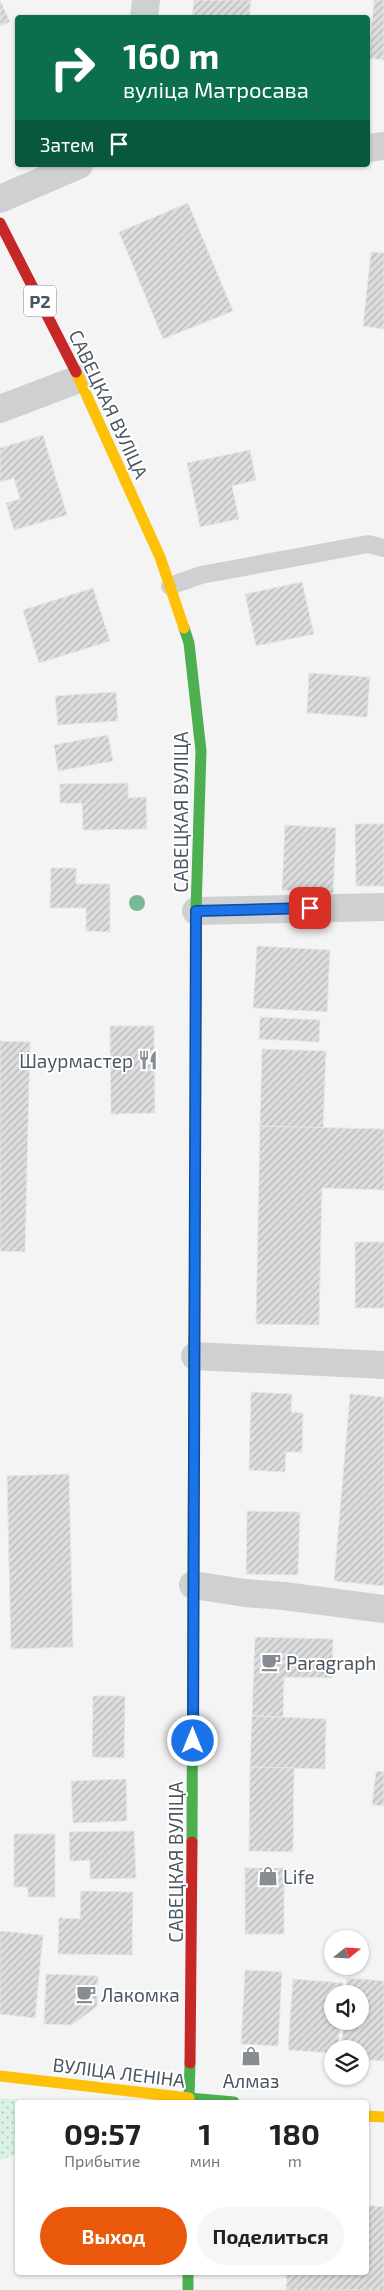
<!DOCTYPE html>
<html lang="ru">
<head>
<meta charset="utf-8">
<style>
  body { margin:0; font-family:"Exo 2",sans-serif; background:#f6f6f6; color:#222; height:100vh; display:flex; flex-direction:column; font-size:19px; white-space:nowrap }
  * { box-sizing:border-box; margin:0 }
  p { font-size:16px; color:#767676 }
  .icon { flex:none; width:28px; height:28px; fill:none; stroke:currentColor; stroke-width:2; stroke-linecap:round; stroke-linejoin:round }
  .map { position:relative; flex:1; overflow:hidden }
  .details { position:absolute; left:15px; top:2100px; width:354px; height:175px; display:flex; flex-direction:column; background:#fff; border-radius:5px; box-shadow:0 1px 4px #0004 }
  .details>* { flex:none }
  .top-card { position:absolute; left:15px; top:15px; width:355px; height:152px; border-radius:5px; box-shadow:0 1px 4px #0004; background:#0b6e4f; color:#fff; overflow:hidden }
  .needle { width:32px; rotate:72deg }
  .fabs { position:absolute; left:324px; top:1930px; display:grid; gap:10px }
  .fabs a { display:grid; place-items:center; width:45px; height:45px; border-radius:50%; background:#fff; box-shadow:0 1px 4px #0004; font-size:25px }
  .pin { position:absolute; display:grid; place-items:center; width:42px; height:42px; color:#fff; margin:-21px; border-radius:10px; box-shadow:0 2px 8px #0006 }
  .me { position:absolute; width:55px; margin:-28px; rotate:0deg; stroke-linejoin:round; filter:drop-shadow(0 0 4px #0008) }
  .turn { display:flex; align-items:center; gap:18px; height:105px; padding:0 25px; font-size:22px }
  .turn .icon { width:65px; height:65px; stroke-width:2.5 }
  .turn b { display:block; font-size:35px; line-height:42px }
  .then { display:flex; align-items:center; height:48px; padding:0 25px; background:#0003; gap:10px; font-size:19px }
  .eta { display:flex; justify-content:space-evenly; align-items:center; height:85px; text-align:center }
  .eta b { font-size:30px; font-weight:700; line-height:35px }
  .cta { display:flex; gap:10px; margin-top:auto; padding:10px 25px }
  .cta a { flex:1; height:58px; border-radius:30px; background:#ea580c; color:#fff; font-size:20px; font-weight:700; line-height:58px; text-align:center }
  .cta a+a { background:#f6f6f6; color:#222 }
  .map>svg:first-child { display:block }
</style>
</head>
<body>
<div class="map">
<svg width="384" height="2290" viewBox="0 0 384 2290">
  <defs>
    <pattern id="park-dots" width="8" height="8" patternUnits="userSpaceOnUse" patternTransform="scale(1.25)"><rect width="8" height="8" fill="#d9f2e3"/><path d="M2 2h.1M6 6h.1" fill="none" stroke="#b2c7bb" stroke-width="1.8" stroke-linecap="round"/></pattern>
    <pattern id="building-hatch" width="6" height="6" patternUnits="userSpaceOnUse" patternTransform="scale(1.25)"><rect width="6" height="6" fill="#ddddde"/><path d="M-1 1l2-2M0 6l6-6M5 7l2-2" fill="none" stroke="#b5b6b7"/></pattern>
  </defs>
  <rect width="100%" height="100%" fill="#f4f4f4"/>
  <polygon fill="url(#park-dots)" points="0,2098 45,2102 18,2102 17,2154 0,2160"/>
  <g fill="url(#building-hatch)" stroke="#e5e6e7">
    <polygon points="0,0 10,22 0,26"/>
    <polygon points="194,0 251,0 249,18 192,18"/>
    <polygon points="374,0 384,0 384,60 369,58"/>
    <polygon points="188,203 233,311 163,339 119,232"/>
    <polygon points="371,252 384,253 384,329 363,326"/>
    <polygon points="43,435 67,515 14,530 6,503 20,499 14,478 0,482 0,448"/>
    <polygon points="250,450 256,480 232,486 239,519 200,527 187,463"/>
    <polygon points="302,582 314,634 256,646 245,594"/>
    <polygon points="93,588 110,641 39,663 23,610"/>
    <polygon points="309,673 370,677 367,717 307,713"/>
    <polygon points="116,692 118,721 58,725 55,696"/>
    <polygon points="108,735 113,761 58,771 54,745"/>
    <polygon points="128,783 128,798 146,797 147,829 83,830 82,803 60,803 60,784"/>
    <polygon points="355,824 384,824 384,886 356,886"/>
    <polygon points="285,825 336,828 333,893 282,890"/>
    <polygon points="51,868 76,868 76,884 110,884 110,932 86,931 86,908 50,908"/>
    <polygon points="257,946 330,950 327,1012 253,1008"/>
    <polygon points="260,1017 320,1020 319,1042 259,1039"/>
    <polygon points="110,1026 154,1026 155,1113 111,1114"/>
    <polygon points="0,1041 30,1042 25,1252 0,1251"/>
    <polygon points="262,1049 326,1051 323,1128 260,1126"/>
    <polygon points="260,1126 384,1129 384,1190 322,1188 319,1325 256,1324"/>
    <rect x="355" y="1242" width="29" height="66"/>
    <polygon points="251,1392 292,1394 291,1412 303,1413 302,1452 286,1452 285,1472 249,1470"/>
    <polygon points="350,1394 384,1397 384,1586 334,1581"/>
    <polygon points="69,1474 73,1647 11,1649 7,1476"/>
    <polygon points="247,1511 300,1512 298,1575 246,1574"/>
    <polygon points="255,1637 333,1639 332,1678 284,1677 283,1717 252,1716"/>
    <polygon points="93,1696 125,1696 124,1758 92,1757"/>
    <polygon points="252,1716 326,1719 325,1769 250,1767"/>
    <polygon points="250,1767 294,1768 293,1852 249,1851"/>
    <polygon points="376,1771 384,1772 384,1806 372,1805"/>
    <polygon points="126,1779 127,1821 73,1823 71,1781"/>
    <polygon points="134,1831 136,1878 90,1879 90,1860 70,1861 69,1832"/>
    <polygon points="14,1834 55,1834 55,1897 28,1897 28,1887 14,1887"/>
    <rect x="245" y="1868" width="39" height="66"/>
    <polygon points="81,1891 133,1892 132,1955 58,1954 59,1918 80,1919"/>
    <polygon points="0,1931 43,1935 35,2018 0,2014"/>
    <polygon points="245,1970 282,1972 278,2046 241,2044"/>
    <polygon points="46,1974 98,1976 97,2006 72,2025 44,2024"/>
    <polygon points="347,1978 384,1981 384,2061 360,2059 360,2049 341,2049 344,2021 360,2021 360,1994 346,1994"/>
    <polygon points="293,1979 343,1983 342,1994 332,1994 332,2021 340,2021 338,2049 332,2049 332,2053 288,2050"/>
    <polygon points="366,2205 384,2207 384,2290 286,2290 287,2272 366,2272"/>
  </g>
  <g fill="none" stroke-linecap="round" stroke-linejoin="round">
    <polyline stroke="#ced0d2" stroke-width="18" points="170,586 201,575 368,544 384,548"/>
    <g stroke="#ced0d2" stroke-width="28">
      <polyline points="144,18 146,0"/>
      <polyline points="368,148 384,146"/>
      <polyline points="0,199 79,165"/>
      <polyline points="0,409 79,379"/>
      <polyline points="196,911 384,907"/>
      <polyline points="195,1356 384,1365"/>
      <polyline points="193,1585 245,1593 284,1596 384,1609"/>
    </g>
    <g stroke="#4caf50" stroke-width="11">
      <polyline points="184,628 189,643 201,751 196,911 196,1014"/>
      <polyline points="192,1842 194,1335"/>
      <polyline points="190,2063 189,2098 234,2102"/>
      <polyline points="188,2272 188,2290"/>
    </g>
    <g stroke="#ffc107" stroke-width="11">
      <polyline points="76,372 160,557 184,628"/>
      <polyline points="194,1335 196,1014"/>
      <polyline points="0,2076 189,2098 189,2102"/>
      <polyline points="366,2116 384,2117"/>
    </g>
    <g stroke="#c62828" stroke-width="11">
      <polyline points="0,223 76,372"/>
      <polyline points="190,2063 192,1842"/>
    </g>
  </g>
  <circle fill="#7ab899" cx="137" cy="903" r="8"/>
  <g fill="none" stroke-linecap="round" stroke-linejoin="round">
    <defs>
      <polyline id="route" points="193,1741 196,911 310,908"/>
    </defs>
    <use href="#route" stroke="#114b97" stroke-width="12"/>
    <use href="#route" stroke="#1a73e8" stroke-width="9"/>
  </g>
  <defs>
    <symbol id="restaurant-bare" viewBox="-9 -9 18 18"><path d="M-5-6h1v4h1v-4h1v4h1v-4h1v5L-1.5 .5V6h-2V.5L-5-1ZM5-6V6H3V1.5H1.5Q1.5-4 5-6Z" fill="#868d94" stroke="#fff" stroke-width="2.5" paint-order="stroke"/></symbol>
    <symbol id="cafe-bare" viewBox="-9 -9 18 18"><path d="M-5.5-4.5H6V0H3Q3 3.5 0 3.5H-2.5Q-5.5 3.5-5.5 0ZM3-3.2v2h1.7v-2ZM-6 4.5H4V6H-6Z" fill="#868d94" stroke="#fff" stroke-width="2.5" paint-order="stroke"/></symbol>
    <symbol id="shop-bare" viewBox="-9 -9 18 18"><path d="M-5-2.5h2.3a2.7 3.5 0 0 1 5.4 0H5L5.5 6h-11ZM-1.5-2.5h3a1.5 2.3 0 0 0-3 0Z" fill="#868d94" stroke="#fff" stroke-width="2.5" paint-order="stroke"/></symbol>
  </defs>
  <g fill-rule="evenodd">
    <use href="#restaurant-bare" x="134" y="1046" width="28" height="28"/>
    <use href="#cafe-bare" x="257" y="1648" width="28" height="28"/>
    <use href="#shop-bare" x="254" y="1862" width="28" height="28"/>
    <use href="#cafe-bare" x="72" y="1980" width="28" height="28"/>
    <use href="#shop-bare" x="237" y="2042" width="28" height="28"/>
  </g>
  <g text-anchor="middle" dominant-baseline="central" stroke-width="4" stroke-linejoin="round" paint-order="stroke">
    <rect fill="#fff" stroke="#808990" stroke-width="1" x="24" y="285.5" width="32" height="31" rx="4"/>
    <g font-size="18" font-weight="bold" fill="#4a5661">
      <text x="40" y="301">Р2</text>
    </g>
    <g font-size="19" fill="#4a5661" stroke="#fff">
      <text transform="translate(109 404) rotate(65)">САВЕЦКАЯ ВУЛІЦА</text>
      <text transform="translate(180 812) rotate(-90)">САВЕЦКАЯ ВУЛІЦА</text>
      <text transform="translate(175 1862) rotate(-90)">САВЕЦКАЯ ВУЛІЦА</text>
      <text transform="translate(119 2072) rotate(7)">ВУЛІЦА ЛЕНІНА</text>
    </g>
    <g font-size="19" fill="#4a5661" stroke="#fff" text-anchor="start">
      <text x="133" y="1060" text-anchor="end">Шаурмастер</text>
      <text x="286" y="1662">Paragraph</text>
      <text x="283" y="1876">Life</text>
      <text x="101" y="1994">Лакомка</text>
      <text x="251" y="2080" text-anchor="middle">Алмаз</text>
    </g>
  </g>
</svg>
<div class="fabs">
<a><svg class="needle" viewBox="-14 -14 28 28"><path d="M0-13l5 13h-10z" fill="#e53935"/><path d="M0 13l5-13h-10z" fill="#767676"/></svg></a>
<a><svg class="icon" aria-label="sound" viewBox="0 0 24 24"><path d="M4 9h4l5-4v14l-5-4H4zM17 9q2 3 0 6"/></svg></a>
<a><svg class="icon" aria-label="layers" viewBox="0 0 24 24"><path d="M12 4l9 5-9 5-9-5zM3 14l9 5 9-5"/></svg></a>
</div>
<div class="pin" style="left:310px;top:908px;background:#d93025"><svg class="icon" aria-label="arrive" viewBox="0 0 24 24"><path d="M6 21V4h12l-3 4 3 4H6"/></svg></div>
<svg class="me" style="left:193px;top:1741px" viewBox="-20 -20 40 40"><circle r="17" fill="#1a73e8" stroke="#fff" stroke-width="3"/><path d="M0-11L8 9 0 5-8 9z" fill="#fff"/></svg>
<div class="top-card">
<div class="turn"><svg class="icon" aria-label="right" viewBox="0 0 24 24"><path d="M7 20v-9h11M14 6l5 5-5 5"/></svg><div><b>160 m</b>вуліца Матросава</div></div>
<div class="then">Затем<svg class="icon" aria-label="arrive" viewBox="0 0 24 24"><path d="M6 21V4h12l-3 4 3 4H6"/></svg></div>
</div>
<section class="details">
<div class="eta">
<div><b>09:57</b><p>Прибытие</p></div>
<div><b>1</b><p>мин</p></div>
<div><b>180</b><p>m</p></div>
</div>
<div class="cta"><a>Выход</a><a>Поделиться</a></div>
</section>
</div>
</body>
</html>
